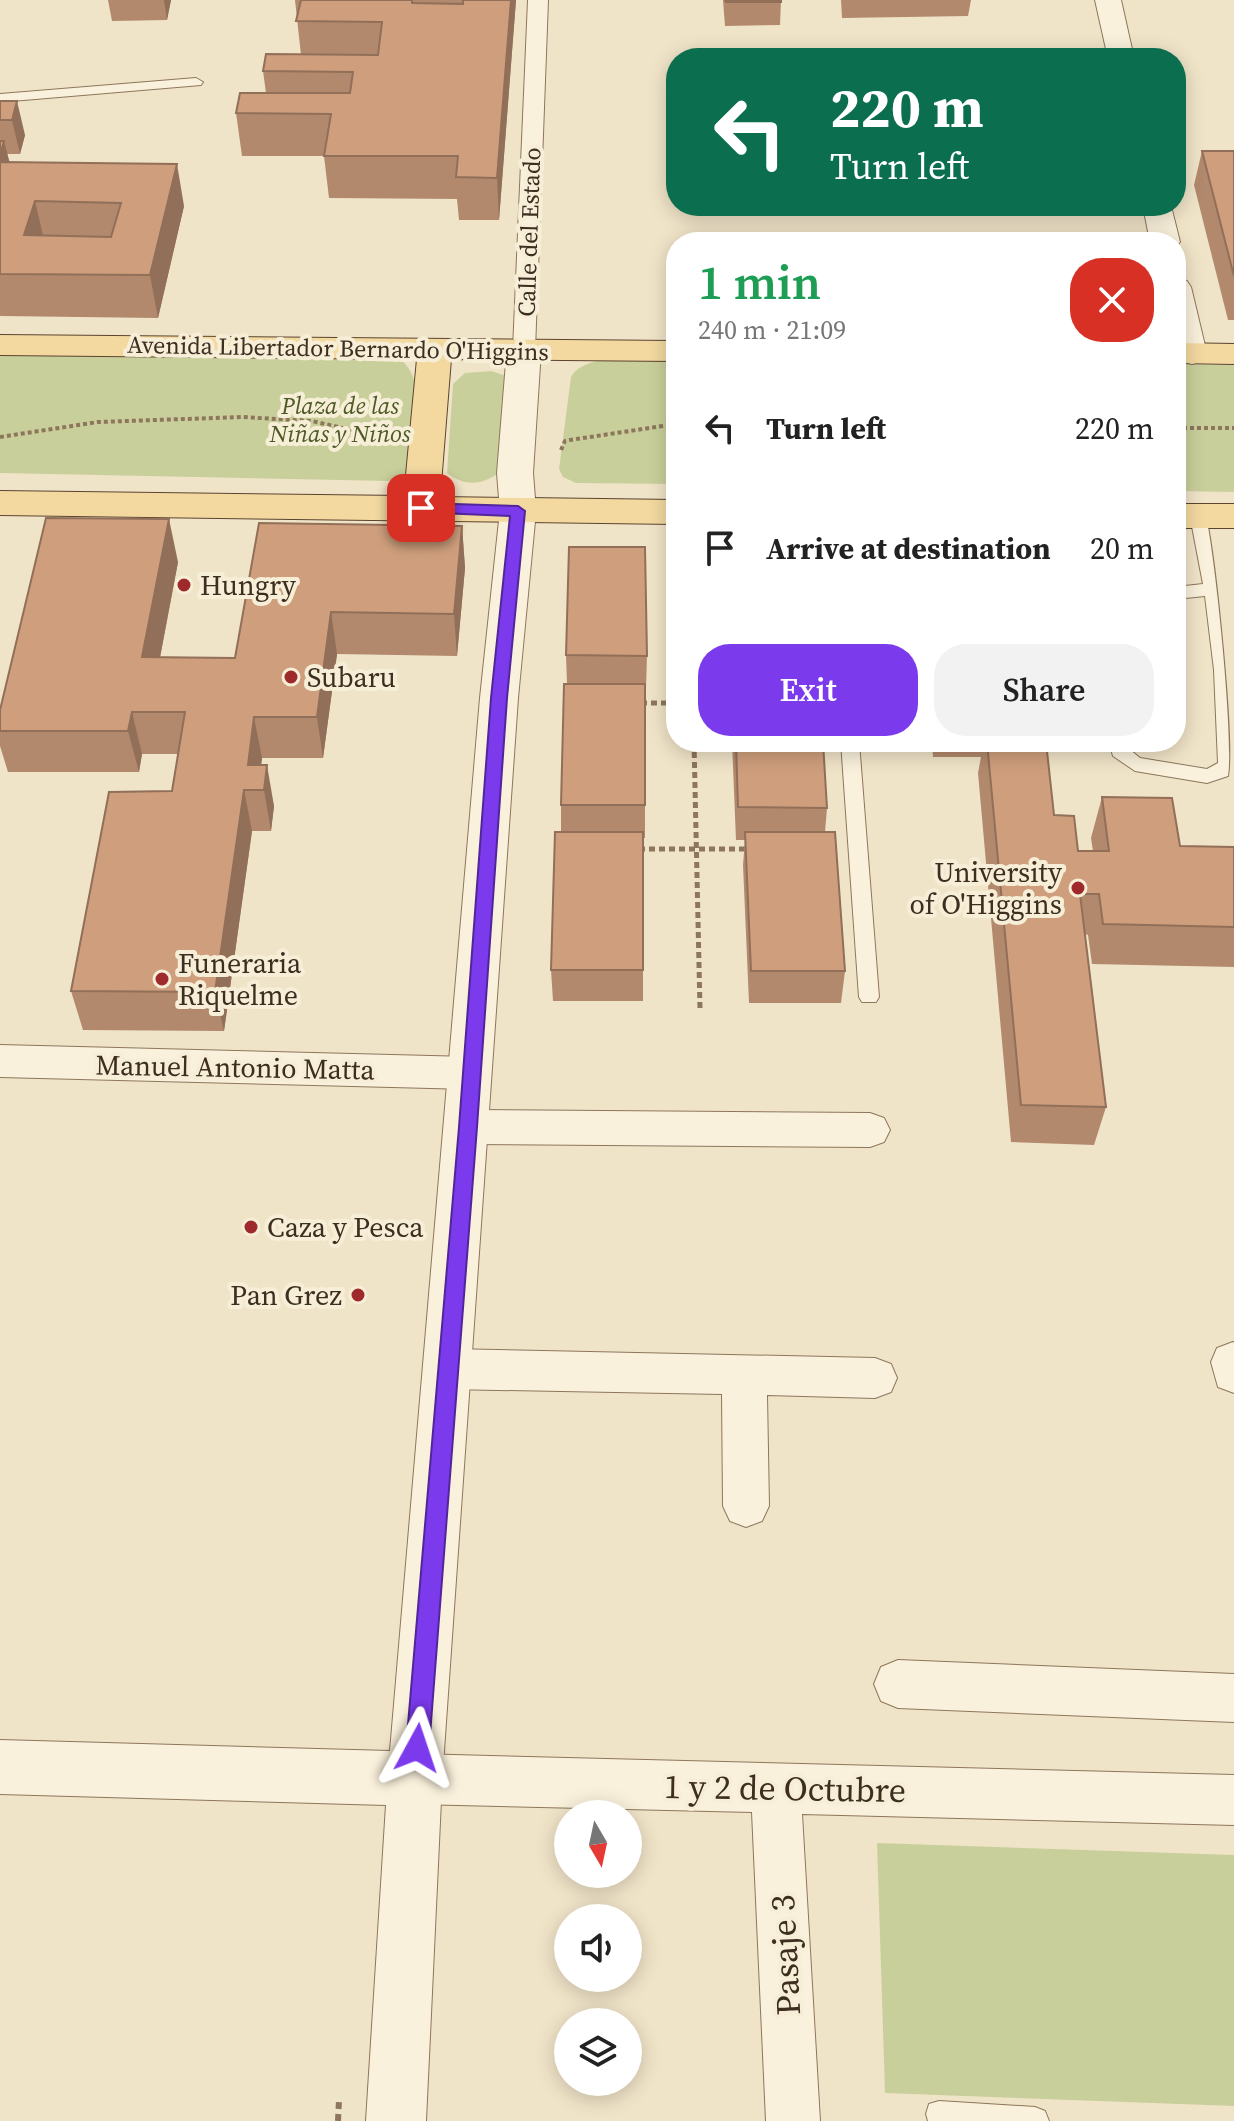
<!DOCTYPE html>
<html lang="en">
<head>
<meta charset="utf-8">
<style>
  body { margin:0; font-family:"Source Serif 4",serif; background:#f2f2f2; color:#222; height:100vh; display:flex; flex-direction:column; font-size:30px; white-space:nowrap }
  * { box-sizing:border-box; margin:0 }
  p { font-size:26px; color:#767676 }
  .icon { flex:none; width:44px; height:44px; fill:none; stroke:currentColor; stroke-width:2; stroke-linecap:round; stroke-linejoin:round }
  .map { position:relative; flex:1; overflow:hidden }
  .side { position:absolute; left:666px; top:232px; width:520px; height:520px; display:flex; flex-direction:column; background:#fff; border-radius:32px; box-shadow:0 4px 20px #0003 }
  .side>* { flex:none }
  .top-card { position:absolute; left:666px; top:48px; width:520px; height:168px; border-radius:32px; box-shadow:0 4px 20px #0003; background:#0b6e4f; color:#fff; overflow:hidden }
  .needle { width:52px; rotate:171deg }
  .fabs { position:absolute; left:554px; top:1800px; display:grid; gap:16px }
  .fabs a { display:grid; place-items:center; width:88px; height:88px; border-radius:50%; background:#fff; box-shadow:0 4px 20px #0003; font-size:40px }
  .pin { position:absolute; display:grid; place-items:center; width:68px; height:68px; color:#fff; margin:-34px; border-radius:16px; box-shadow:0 4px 12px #0006 }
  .me { position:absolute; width:88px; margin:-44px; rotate:5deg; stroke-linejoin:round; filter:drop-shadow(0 0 6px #0008) }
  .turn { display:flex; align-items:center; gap:28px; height:168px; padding:0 32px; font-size:36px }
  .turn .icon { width:104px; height:104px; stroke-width:2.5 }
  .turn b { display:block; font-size:56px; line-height:68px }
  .round { display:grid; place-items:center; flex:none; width:84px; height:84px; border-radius:32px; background:#f2f2f2 }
  .head { display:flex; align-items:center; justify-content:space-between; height:136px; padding:0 32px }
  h1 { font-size:48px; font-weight:600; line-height:60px; color:#1e9e55 }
  .button { display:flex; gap:16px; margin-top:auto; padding:16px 32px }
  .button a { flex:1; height:92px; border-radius:32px; background:#7c3aed; color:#fff; font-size:32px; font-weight:600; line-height:92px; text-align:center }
  .button a+a { background:#f2f2f2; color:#222 }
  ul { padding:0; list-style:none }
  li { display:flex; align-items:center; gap:24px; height:120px; padding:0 32px }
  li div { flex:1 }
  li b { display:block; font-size:30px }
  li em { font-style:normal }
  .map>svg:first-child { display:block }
</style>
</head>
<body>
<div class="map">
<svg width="1234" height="2121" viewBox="0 0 1234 2121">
  <rect width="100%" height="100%" fill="#f0e4c8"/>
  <g fill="#c9cf9b">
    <path d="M0,352L398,356C404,363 410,368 413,377C420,398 417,453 410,474L388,481L0,473Z"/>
    <path d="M676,358V484L576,483L563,477L559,469L571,377C586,351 649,359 676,358Z"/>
    <polygon points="1176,364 1234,365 1234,492 1176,491"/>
    <path d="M491,371L510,377L506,467C488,484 467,489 447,473L453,384L465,373Z"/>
    <polygon points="877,1843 1234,1855 1234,2106 885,2093"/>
  </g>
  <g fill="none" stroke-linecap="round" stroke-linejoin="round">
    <defs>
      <g id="service">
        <polygon points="196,78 203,82 201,85 0,102 0,94"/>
        <path d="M1198,511L1206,516C1216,563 1234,740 1228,776L1207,783L1135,771L1113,756L1109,742H1127L1128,748L1140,758L1207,769L1218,763L1214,670L1205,596L1176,599V587L1203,584L1190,516Z"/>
        <polygon points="841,742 859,742 879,997 876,1002 862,1002 859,997"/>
        <polygon points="939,2101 1035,2107 1045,2111 1049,2121 928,2121 926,2114 929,2104"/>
      </g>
      <polygon id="pedestrian" points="528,0 548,0 535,350 532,355 516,355 513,350"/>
      <g id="minor">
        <polygon points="1095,0 1121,0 1134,58 1108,58"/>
        <polygon points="1143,206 1171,206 1180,242 1176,247 1176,242 1150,242"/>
        <polygon points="1176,278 1187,281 1191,287 1207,354 1203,361 1192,364 1181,361 1176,351"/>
        <polygon points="0,1045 470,1057 484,1061 490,1073 484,1085 470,1089 0,1077"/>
        <polygon points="468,1110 870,1113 884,1118 890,1130 884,1142 870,1147 468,1144 454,1139 448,1127 454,1115"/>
        <polygon points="1233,1342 1234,1343 1234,1393 1218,1387 1211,1362 1217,1348"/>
        <polygon points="448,1349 875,1358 891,1364 897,1378 891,1392 875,1398 767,1395 769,1506 762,1521 746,1527 730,1521 723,1506 722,1394 448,1389 432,1383 426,1369 432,1355"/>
        <polygon points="898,1660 1234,1674 1234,1722 898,1708 881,1701 874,1684 881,1667"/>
        <polygon points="415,1754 1234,1775 1234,1825 802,1814 820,2121 766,2121 752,1812 415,1804 397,1797 390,1779 397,1761"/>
      </g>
      <polygon id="tertiary" points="524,340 536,343 541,350 533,473 536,511 518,698 442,1779 426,2121 366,2121 386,1805 0,1794 0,1740 390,1751 480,698 500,511 497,473 507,350 512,343"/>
      <g id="primary">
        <polygon points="0,335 676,341 676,361 451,359 440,497 676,500 676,524 0,515 0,491 404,496 417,359 0,355"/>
        <polygon points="1176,343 1234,344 1234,364 1176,363"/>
        <rect x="1176" y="504" width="58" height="24"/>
      </g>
    </defs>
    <use href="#service" stroke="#8d765c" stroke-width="2"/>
    <use href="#pedestrian" stroke="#8d765c" stroke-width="2"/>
    <use href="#minor" stroke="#8d765c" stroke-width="2"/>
    <use href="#tertiary" stroke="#8d765c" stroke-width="2"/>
    <use href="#primary" stroke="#5b4430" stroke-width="2"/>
    <g stroke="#8d765c" stroke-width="4" stroke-dasharray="4 3" stroke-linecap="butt">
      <polyline points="1176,428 1234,428"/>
      <polyline points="0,437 98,422 242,417 312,421 386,438"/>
      <polyline points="561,450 565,441 570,440 676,424"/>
    </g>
    <g stroke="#8d765c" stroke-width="5" stroke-dasharray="6 4" stroke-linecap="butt">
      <polyline points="641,703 676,703"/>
      <polyline points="694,742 700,1009"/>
      <polyline points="639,849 749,849"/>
    </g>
    <polyline stroke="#8d765c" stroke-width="6" stroke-dasharray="7 5" stroke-linecap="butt" points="338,2121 339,2100"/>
    <use href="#service" fill="#faf1dc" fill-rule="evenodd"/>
    <use href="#pedestrian" fill="#faf1dc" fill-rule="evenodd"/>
    <use href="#minor" fill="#faf1dc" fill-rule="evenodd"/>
    <use href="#tertiary" fill="#faf1dc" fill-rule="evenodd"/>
    <use href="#primary" fill="#f3d9a0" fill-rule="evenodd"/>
  </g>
  <g fill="#b2896c">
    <polygon points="108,0 171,0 167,20 112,21"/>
    <polygon points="295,0 516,0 499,220 459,220 457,199 329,198 324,156 242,156 236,113 266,93 263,71 301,55"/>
    <polygon points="723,0 781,0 780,25 725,26"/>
    <polygon points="841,0 971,0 968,16 842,18"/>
    <polygon points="0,101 25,135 20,154 7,154 9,162 184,206 158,318 0,316"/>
    <polygon points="1202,151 1234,151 1234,320 1228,320 1194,185"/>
    <polygon points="462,526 465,568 457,656 337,654 323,758 262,758 261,765 274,806 271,831 252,831 224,1031 83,1030 71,991 172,791 178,754 142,754 139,772 8,772 0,746 0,710 178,562 160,658 235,658"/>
    <polygon points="566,655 647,656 646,689 645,689 645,838 643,838 643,1001 553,1001 551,970 561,832 561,805 567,684"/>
    <polygon points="732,742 823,742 827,808 825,832 845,971 841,1003 749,1003 743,865 745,840 736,840"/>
    <polygon points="932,742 1046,742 1054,815 1078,851 1093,851 1091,838 1102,797 1180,846 1234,847 1234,967 1092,964 1088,935 1085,934 1106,1107 1094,1145 1011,1142 978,773 981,757 933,757"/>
  </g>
  <g fill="#916f58">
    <polygon points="164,0 171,0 167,20"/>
    <polygon points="511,0 516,0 499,220 497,178"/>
    <polygon points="17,101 25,135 20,154 12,120"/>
    <polygon points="4,141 13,175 0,217 0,155"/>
    <polygon points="177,164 184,206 158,318 150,275"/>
    <polygon points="35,201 45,244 24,235"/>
    <polygon points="169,519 178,562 152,699 142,657"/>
    <polygon points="462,526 465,568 457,656 454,614"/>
    <polygon points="331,612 337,654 323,758 317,717"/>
    <polygon points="132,712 142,754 139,772 128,731"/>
    <polygon points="254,717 262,758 258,790 248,765"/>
    <polygon points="267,765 274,806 271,831 264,790"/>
    <polygon points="244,790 252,831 224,1031 215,992"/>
  </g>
  <g fill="#cf9f7d" stroke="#916f58" stroke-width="2" fill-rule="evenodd">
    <polygon points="301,0 412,0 412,3 463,4 463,0 511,0 497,178 456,177 458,156 324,156 331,114 236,113 240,93 350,93 353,72 263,71 266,54 378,55 382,22 296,21"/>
    <polygon points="725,0 781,0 781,2 726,2"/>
    <polygon points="0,101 17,101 12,120 0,120"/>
    <polygon points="0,141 4,141 0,155"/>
    <polygon points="1202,151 1234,151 1234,276"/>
    <path d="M0,162L177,164L150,275L0,274ZM35,201L121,203L111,237L24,235Z"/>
    <polygon points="46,518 169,519 142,657 235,658 259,523 462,526 454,614 331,612 317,717 254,717 248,765 267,765 264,790 244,790 215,992 71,991 109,792 172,791 185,712 132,712 128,731 0,731 0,710"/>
    <polygon points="569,547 645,547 647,656 566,655"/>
    <polygon points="564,684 645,684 645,805 561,805"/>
    <polygon points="736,742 823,742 827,808 738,807"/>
    <polygon points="987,742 1046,742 1054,815 1074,816 1078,851 1109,851 1102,797 1172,798 1180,846 1234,847 1234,927 1103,924 1099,894 1080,894 1106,1107 1021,1105"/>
    <polygon points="555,832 643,832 643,970 551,970"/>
    <polygon points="745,832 835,832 845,971 751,971"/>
  </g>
  <polygon fill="#7c3aed" stroke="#51269a" stroke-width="2" points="421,503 518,506 525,511 507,698 477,1127 429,1748 425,1756 417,1759 410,1756 406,1748 459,1127 491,698 510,516 416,512 413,508"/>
  <g fill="#9e2a2b" stroke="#f7eed8" stroke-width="3">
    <circle cx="184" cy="585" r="8"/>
    <circle cx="291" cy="677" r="8"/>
    <circle cx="1078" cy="888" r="8"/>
    <circle cx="162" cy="979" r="8"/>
    <circle cx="251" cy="1227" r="8"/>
    <circle cx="358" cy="1295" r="8"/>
  </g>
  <g text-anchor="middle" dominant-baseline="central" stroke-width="8" stroke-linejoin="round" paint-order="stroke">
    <g font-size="24" fill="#3d2e20" stroke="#f7eed8">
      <text transform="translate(529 232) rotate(-88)">Calle del Estado</text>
      <text transform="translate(338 348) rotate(1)">Avenida Libertador Bernardo O'Higgins</text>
    </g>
    <g font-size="24" font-style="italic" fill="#4d5a26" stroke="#f7eed8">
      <text x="340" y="405">Plaza de las<tspan x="340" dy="28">Niñas y Niños</tspan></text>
    </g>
    <g font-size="28" fill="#3d2e20" stroke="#f7eed8" text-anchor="start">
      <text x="200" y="585">Hungry</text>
      <text x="307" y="677">Subaru</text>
      <text x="1062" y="872" text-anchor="end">University<tspan x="1062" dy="32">of O'Higgins</tspan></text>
      <text x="178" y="963">Funeraria<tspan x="178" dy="32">Riquelme</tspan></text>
      <text x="267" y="1227">Caza y Pesca</text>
      <text x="342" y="1295" text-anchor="end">Pan Grez</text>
    </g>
    <g font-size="28" fill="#3d2e20" stroke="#f7eed8">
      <text transform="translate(235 1067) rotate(1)">Manuel Antonio Matta</text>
    </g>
    <g font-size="34" fill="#3d2e20" stroke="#f7eed8">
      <text transform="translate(785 1788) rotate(1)">1 y 2 de Octubre</text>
      <text transform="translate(785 1955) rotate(-93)">Pasaje 3</text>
    </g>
  </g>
</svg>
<div class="fabs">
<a><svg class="needle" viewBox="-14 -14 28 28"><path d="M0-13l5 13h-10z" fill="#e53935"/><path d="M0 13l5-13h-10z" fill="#767676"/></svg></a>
<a><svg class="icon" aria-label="sound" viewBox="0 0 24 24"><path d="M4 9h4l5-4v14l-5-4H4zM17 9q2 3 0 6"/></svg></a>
<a><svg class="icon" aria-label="layers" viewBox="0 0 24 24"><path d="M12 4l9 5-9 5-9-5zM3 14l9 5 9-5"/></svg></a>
</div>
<div class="pin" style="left:421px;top:508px;background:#d93025"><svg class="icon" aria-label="arrive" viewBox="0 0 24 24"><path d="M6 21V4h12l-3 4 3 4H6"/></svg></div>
<svg class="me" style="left:417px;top:1748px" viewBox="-20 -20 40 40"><path d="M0-17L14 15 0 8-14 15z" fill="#7c3aed" stroke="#fff" stroke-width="4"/></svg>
<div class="top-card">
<div class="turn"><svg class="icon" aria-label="left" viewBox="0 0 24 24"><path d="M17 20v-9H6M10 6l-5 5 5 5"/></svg><div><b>220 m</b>Turn left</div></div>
</div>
<section class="side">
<div class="head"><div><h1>1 min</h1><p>240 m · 21:09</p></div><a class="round" style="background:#d93025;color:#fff"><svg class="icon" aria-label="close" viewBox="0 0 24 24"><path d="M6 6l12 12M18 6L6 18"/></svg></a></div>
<ul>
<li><svg class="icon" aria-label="left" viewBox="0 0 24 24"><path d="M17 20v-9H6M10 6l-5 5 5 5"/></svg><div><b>Turn left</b></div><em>220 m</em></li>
<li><svg class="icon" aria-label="arrive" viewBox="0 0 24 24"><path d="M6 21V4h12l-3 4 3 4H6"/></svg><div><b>Arrive at destination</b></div><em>20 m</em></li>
</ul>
<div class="button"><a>Exit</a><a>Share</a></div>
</section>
</div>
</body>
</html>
